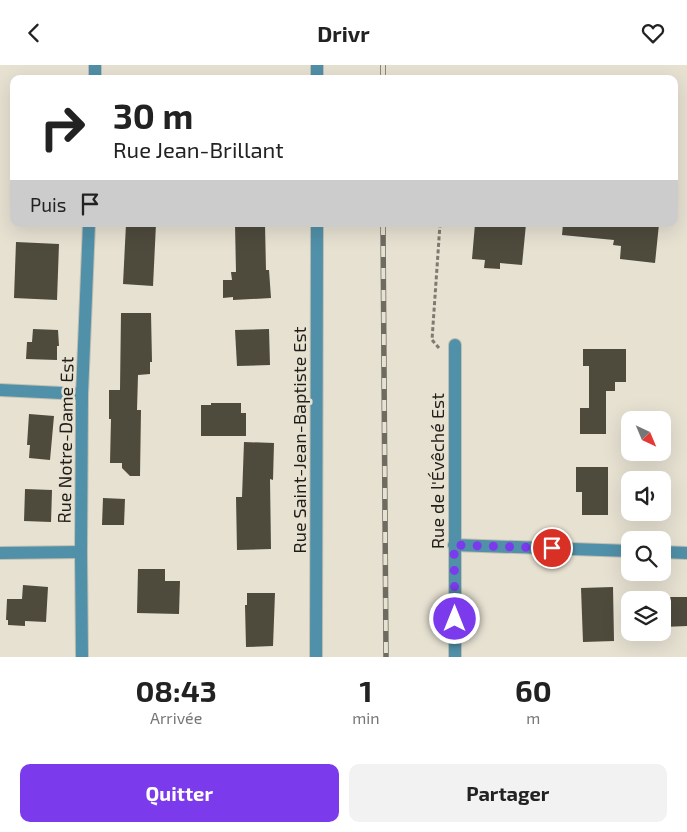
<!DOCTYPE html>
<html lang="fr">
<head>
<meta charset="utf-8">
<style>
  body { margin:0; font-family:"Exo 2",sans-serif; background:#f2f2f2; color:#222; height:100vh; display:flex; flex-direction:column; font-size:19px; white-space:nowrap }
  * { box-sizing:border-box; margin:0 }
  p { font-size:16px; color:#767676 }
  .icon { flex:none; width:28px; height:28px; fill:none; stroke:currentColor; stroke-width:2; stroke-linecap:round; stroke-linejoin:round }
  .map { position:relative; height:592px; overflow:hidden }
  .side { display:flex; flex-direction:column; background:#fff; flex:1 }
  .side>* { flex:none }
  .banner { position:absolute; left:10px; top:10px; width:668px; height:152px; border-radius:10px; box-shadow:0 5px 20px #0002; background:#fff; color:#222; overflow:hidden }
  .needle { width:32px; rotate:136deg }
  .fabs { position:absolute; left:621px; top:346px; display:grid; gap:10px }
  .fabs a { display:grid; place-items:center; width:50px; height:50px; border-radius:10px; background:#fff; box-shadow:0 5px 20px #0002; font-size:25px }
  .pin { position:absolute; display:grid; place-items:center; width:42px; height:42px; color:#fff; margin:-21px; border:2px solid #fff; border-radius:50%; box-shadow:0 1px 5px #0007 }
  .me { position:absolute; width:55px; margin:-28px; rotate:0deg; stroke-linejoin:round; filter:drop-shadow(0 0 4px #0008) }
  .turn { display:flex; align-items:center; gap:18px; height:105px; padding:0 20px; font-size:22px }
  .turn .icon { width:65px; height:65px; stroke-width:2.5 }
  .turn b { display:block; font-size:35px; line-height:42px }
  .then { display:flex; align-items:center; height:48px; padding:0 20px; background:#0003; gap:10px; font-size:19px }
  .eta { display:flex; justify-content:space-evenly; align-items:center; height:85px; text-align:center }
  .eta b { font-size:30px; font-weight:700; line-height:35px }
  .button { display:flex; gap:10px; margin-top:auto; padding:10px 20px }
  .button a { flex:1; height:58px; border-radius:10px; background:#7c3aed; color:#fff; font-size:20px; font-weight:700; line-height:58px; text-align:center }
  .button a+a { background:#f2f2f2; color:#222 }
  header { display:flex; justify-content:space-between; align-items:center; height:65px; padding:0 20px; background:#fff; font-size:22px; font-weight:700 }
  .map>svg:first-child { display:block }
</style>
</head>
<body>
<header><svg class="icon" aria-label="back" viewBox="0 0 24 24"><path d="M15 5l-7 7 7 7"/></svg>Drivr<svg class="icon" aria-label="heart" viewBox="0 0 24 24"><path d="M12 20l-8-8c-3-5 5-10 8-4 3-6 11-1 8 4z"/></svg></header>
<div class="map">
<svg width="687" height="592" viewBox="0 0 687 592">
  <rect width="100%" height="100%" fill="#e6e1d1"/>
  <g fill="#4e4a3c">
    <polygon points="126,159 156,159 153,221 123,219"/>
    <polygon points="235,159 265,159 266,205 269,205 271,233 233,235 233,232 223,233 223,215 232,215 231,207 236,207"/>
    <polygon points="475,159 526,159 522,200 500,198 500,204 484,203 485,195 472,194"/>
    <polygon points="563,159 659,159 655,198 620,194 621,181 613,180 614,175 562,170"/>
    <polygon points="16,177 59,179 57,235 14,233"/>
    <polygon points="121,248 151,248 152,297 150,297 150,309 138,310 137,345 141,345 140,411 130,411 122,403 122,398 110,398 111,354 109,354 109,325 120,325"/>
    <polygon points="33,264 58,265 59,281 57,281 57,295 26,294 27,277 32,277"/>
    <polygon points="269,264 270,300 237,301 235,265"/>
    <polygon points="583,284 626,284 626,317 615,317 615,326 606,326 606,369 580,369 580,343 589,343 589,301 583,301"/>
    <polygon points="211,338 241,338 241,348 246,348 246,371 201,371 201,340 211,340"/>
    <polygon points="29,349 54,351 50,395 29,393 30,380 27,380"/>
    <polygon points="244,377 274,378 273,415 270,414 271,484 237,485 236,432 242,432"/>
    <polygon points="576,402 608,402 608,450 582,450 582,427 576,427"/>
    <polygon points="25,424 52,425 51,457 24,456"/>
    <polygon points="103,433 125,434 124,460 102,460"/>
    <polygon points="138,504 165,504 165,516 180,516 179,549 137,548"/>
    <polygon points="23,520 48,522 46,557 25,556 25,561 8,560 8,555 6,555 7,534 22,534"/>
    <polygon points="613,522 614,576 583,577 581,523"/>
    <polygon points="247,528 275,528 273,581 246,582 245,540 247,540"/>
    <polygon points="663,532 687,532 687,561 663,562"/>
  </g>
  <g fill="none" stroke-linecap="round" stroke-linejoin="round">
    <defs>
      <g id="minor">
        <polyline points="95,14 95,0"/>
        <polyline points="455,280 455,592"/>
        <polyline points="0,325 82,329"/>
        <polyline points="454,480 630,486"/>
        <polyline points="662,487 687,488"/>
        <polyline points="0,488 81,487"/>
        <polyline points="82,592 81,487 82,329 89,159"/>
      </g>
      <g id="tertiary">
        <polyline points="317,14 317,0"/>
        <polyline points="316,592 317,159"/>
      </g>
    </defs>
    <use href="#minor" stroke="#c2beb0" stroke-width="14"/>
    <use href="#tertiary" stroke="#c2beb0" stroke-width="14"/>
    <polyline stroke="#7e7a70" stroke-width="3" stroke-dasharray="4 2.5" stroke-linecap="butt" points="439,283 432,275 440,159"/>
    <use href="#minor" stroke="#5090a8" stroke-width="12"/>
    <use href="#tertiary" stroke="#5090a8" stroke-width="12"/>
    <defs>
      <g id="rail">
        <polyline points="383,0 383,14"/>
        <polyline points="383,159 386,592"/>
      </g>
    </defs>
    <use href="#rail" stroke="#6e6b61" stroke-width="5.5"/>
    <use href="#rail" stroke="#e6e1d1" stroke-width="4" stroke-dasharray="11" stroke-linecap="butt"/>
  </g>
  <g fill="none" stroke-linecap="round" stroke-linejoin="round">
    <polyline stroke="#7c3aed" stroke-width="9" stroke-dasharray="0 16.2" points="455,554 454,480 552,483"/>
  </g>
  <g text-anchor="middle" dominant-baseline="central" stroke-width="5" stroke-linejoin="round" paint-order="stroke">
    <g font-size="18" fill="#201e19" stroke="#e6e1d1">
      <text transform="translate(65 375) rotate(-89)">Rue Notre-Dame Est</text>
      <text transform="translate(299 375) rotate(-90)">Rue Saint-Jean-Baptiste Est</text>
      <text transform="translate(437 406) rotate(-90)">Rue de l'Évêché Est</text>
    </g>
  </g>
</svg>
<div class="fabs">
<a><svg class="needle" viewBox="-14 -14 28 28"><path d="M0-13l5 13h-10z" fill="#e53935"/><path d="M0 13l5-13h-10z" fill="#767676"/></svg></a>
<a><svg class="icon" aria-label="sound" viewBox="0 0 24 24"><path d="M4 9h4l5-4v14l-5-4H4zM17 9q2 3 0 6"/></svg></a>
<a><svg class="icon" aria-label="search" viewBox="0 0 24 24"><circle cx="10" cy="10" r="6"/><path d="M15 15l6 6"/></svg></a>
<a><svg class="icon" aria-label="layers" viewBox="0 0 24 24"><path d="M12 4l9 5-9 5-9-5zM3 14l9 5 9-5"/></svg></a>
</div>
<div class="pin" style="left:552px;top:483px;background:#d93025"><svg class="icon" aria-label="arrive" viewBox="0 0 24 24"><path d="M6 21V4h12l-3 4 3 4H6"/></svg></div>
<svg class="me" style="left:455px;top:554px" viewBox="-20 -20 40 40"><circle r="17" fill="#7c3aed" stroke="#fff" stroke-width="3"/><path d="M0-11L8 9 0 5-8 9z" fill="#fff"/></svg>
<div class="banner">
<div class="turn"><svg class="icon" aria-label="right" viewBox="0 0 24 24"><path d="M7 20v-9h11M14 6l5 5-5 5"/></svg><div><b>30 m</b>Rue Jean-Brillant</div></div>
<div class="then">Puis<svg class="icon" aria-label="arrive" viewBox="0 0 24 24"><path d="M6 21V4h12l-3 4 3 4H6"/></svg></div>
</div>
</div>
<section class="side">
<div class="eta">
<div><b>08:43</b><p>Arrivée</p></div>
<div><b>1</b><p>min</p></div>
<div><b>60</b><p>m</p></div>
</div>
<div class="button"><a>Quitter</a><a>Partager</a></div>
</section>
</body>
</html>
